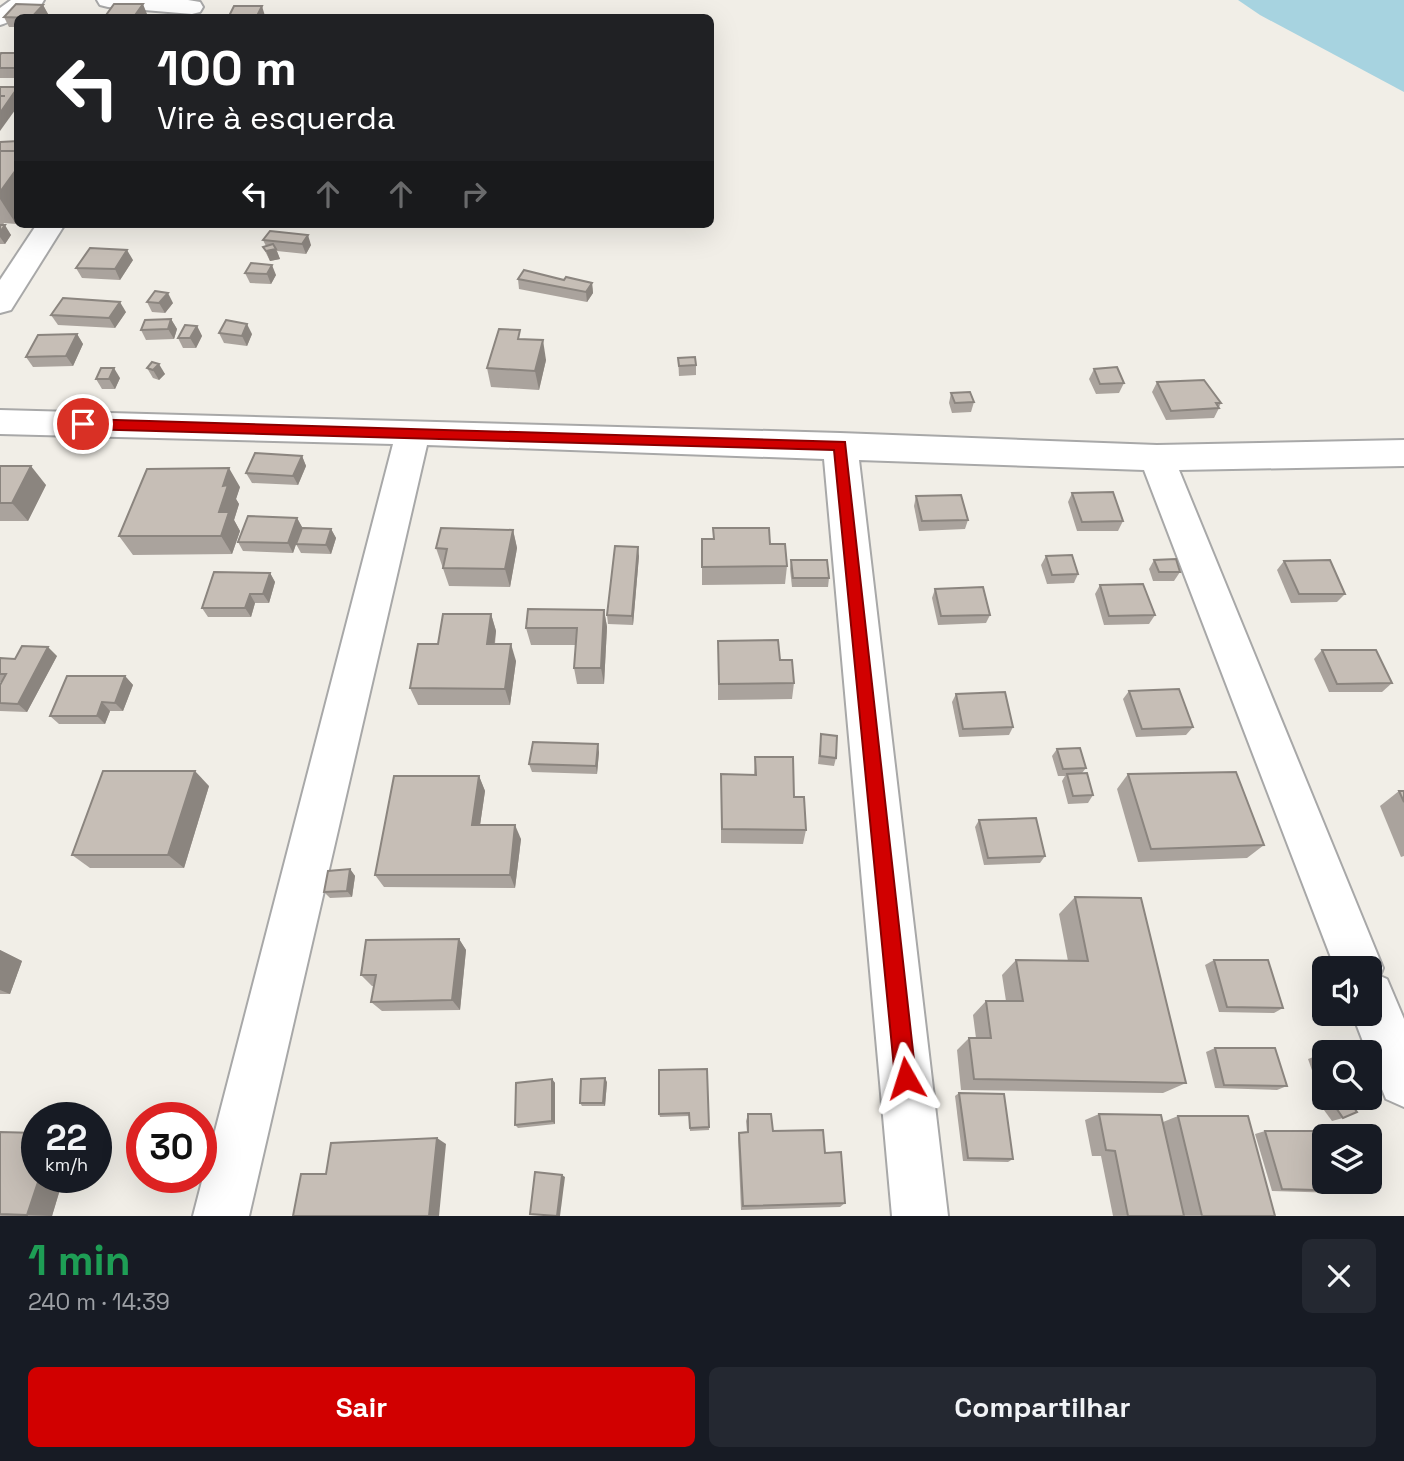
<!DOCTYPE html>
<html lang="pt">
<head>
<meta charset="utf-8">
<style>
  body { margin:0; font-family:"Space Grotesk",sans-serif; background:#242831; color:#f1f3f6; height:100vh; display:flex; flex-direction:column; font-size:26px; white-space:nowrap }
  * { box-sizing:border-box; margin:0 }
  p { font-size:23px; color:#9ea1a6 }
  .icon { flex:none; width:38px; height:38px; fill:none; stroke:currentColor; stroke-width:2; stroke-linecap:round; stroke-linejoin:round }
  .map { position:relative; height:1216px; overflow:hidden }
  .side { display:flex; flex-direction:column; background:#171b24; flex:1 }
  .side>* { flex:none }
  .guide { position:absolute; left:14px; top:14px; width:700px; height:214px; border-radius:10px; box-shadow:0 7px 28px #0002; background:#202124; color:#fff; overflow:hidden }
  .controls { position:absolute; left:1312px; top:956px; display:grid; gap:14px }
  .controls a { display:grid; place-items:center; width:70px; height:70px; border-radius:10px; background:#171b24; box-shadow:0 7px 28px #0002; font-size:35px }
  .speed { position:absolute; left:21px; top:1102px; display:flex; gap:14px; font-size:35px; font-weight:700; text-align:center }
  .speed>* { display:grid; place-content:center; width:91px; height:91px; border-radius:50%; background:#171b24; box-shadow:0 7px 28px #0002; line-height:1 }
  .speed small { font-size:18px; font-weight:400 }
  .speed .limit { border:10px solid #d22; background:#fff; color:#111 }
  .pin { position:absolute; display:grid; place-items:center; width:60px; height:60px; color:#fff; margin:-30px; border:4px solid #fff; border-radius:50%; box-shadow:0 2px 7px #0007 }
  .me { position:absolute; width:77px; margin:-38px; rotate:354deg; stroke-linejoin:round; filter:drop-shadow(0 0 5px #0008) }
  .turn { display:flex; align-items:center; gap:24px; height:147px; padding:0 28px; font-size:32px }
  .turn .icon { width:91px; height:91px; stroke-width:2.5 }
  .turn b { display:block; font-size:49px; line-height:60px }
  .lanes { display:flex; align-items:center; height:66px; padding:0 28px; background:#0003; justify-content:center; gap:35px; direction:ltr }
  .lanes .off { opacity:.35 }
  .round { display:grid; place-items:center; flex:none; width:74px; height:74px; border-radius:10px; background:#242831 }
  .headline { display:flex; align-items:center; justify-content:space-between; height:119px; padding:0 28px }
  h1 { font-size:42px; font-weight:600; line-height:52px; color:#1e9e55 }
  .cta { display:flex; gap:14px; margin-top:auto; padding:14px 28px }
  .cta a { flex:1; height:80px; border-radius:10px; background:#d10000; color:#fff; font-size:28px; font-weight:600; line-height:80px; text-align:center }
  .cta a+a { background:#242831; color:#f1f3f6 }
  .map>svg:first-child { display:block }
</style>
</head>
<body>
<div class="map">
<svg width="1404" height="1216" viewBox="0 0 1404 1216">
  <rect width="100%" height="100%" fill="#f1eee7"/>
  <polygon fill="#a7d3e0" points="1238,0 1404,0 1404,92 1260,15"/>
  <g fill="none" stroke-linecap="round" stroke-linejoin="round">
    <defs>
      <g id="minor">
        <path d="M11,0H44L41,5C25,9 15,21 0,25V8Z"/>
        <polygon points="97,0 188,0 200,2 203,7 200,12 192,14 108,7 100,5"/>
        <polygon points="37,224 65,224 11,310 0,313 0,280"/>
        <polygon points="0,410 840,433 1157,445 1404,440 1404,466 1179,470 1383,968 1380,976 1387,979 1404,1019 1404,1107 1386,1099 1370,1060 1370,1052 1367,1052 1352,1013 1370,1013 1370,968 1335,968 1144,470 859,460 948,1216 892,1216 824,459 427,445 249,1216 193,1216 393,444 0,434"/>
      </g>
    </defs>
    <use href="#minor" stroke="#a8a8a8" stroke-width="4"/>
    <use href="#minor" fill="#fff" fill-rule="evenodd"/>
  </g>
  <g fill="#aaa39d">
    <polygon points="43,5 48,14 45,18 18,18 18,27 9,27 4,17"/>
    <polygon points="18,53 18,78 0,78 0,55"/>
    <polygon points="0,142 16,224 4,223 3,225 11,235 5,244 0,244"/>
    <polygon points="263,240 311,245 306,254 277,251 280,259 270,261 263,247 266,246"/>
    <polygon points="133,260 120,280 82,278 76,268"/>
    <polygon points="245,273 276,275 271,284 250,283"/>
    <polygon points="518,279 564,280 592,283 593,293 587,302 519,289"/>
    <polygon points="147,302 173,303 165,313 152,312"/>
    <polygon points="126,312 115,328 58,325 51,315"/>
    <polygon points="171,319 177,329 174,339 146,340 141,330"/>
    <polygon points="197,326 202,336 196,348 183,348 178,338"/>
    <polygon points="219,333 252,334 247,346 224,343"/>
    <polygon points="77,334 83,344 73,366 33,367 26,357"/>
    <polygon points="522,339 546,360 539,390 491,387 487,368"/>
    <polygon points="678,358 696,365 696,375 679,376"/>
    <polygon points="152,362 165,374 159,380 153,378 147,368"/>
    <polygon points="1094,369 1124,383 1119,393 1096,394 1089,379"/>
    <polygon points="120,378 115,389 102,389 96,379"/>
    <polygon points="1157,382 1221,403 1219,407 1219,408 1214,418 1166,420 1152,392"/>
    <polygon points="951,393 974,402 971,412 952,413 949,403"/>
    <polygon points="302,456 306,466 298,485 252,483 246,473"/>
    <polygon points="0,466 46,485 28,521 0,521"/>
    <polygon points="240,487 236,499 239,504 234,520 240,531 232,554 133,555 119,536"/>
    <polygon points="1072,493 1123,521 1118,531 1077,531 1068,502"/>
    <polygon points="916,496 968,520 965,529 919,531 914,506"/>
    <polygon points="297,518 302,527 331,529 336,538 331,554 301,553 296,544 293,553 243,551 238,542"/>
    <polygon points="513,530 517,548 510,587 449,586 436,548"/>
    <polygon points="702,539 787,566 785,584 702,585"/>
    <polygon points="639,556 633,625 608,624 607,615"/>
    <polygon points="1046,556 1078,574 1074,583 1047,584 1041,565"/>
    <polygon points="791,560 829,578 828,587 792,587 790,569"/>
    <polygon points="1154,560 1180,572 1174,581 1153,581 1149,569"/>
    <polygon points="1284,561 1345,594 1337,602 1291,603 1277,570"/>
    <polygon points="270,573 275,582 269,603 255,603 251,617 208,617 202,608"/>
    <polygon points="1100,585 1155,615 1149,624 1104,625 1095,594"/>
    <polygon points="935,589 990,615 986,623 938,625 932,598"/>
    <polygon points="604,610 607,627 604,684 577,684 574,668 576,645 531,645 526,628"/>
    <polygon points="491,614 496,631 495,644 516,661 510,705 418,705 410,688 438,644"/>
    <polygon points="718,641 780,660 794,683 792,699 718,700"/>
    <polygon points="1322,650 1392,683 1382,692 1329,692 1314,659"/>
    <polygon points="57,656 27,712 0,711 0,685 2,682 0,682 0,658 15,659"/>
    <polygon points="125,676 133,685 123,711 110,711 105,724 59,724 50,716"/>
    <polygon points="1129,691 1193,727 1186,735 1136,737 1123,699"/>
    <polygon points="956,694 1013,727 1009,735 959,737 952,702"/>
    <polygon points="821,734 836,758 834,766 818,764"/>
    <polygon points="1057,749 1086,768 1082,773 1093,795 1088,803 1068,804 1062,781 1065,776 1058,776 1052,756"/>
    <polygon points="599,752 597,774 532,772 529,764"/>
    <polygon points="755,757 794,797 806,830 803,844 721,843 721,774 754,775"/>
    <polygon points="1128,774 1264,845 1247,858 1138,862 1117,789"/>
    <polygon points="479,776 485,791 480,825 521,839 515,888 384,887 375,875"/>
    <polygon points="209,786 184,868 90,868 72,855"/>
    <polygon points="1399,791 1404,791 1404,856 1401,857 1380,806"/>
    <polygon points="979,820 1045,856 1040,863 984,865 975,827"/>
    <polygon points="350,869 355,876 352,897 330,898 324,892"/>
    <polygon points="1075,897 1186,1083 1163,1093 961,1090 957,1050 969,1038 976,1038 973,1015 986,1001 1006,1001 1002,975 1016,960 1068,961 1059,914"/>
    <polygon points="459,939 466,950 460,1010 382,1011 371,1002 374,986 372,986 361,975"/>
    <polygon points="0,950 22,961 10,994 0,994"/>
    <polygon points="1214,960 1283,1008 1274,1013 1219,1012 1205,965"/>
    <polygon points="1215,1048 1287,1086 1277,1090 1215,1088 1206,1052"/>
    <polygon points="1319,1055 1325,1055 1325,1093 1320,1093 1308,1059"/>
    <polygon points="707,1069 709,1130 690,1131 689,1116 660,1117 659,1114"/>
    <polygon points="552,1079 555,1083 555,1124 518,1128 515,1125"/>
    <polygon points="607,1082 605,1106 582,1106 580,1103"/>
    <polygon points="959,1093 1013,1159 1008,1162 963,1161 955,1096"/>
    <polygon points="1344,1097 1343,1118 1332,1121 1321,1106"/>
    <polygon points="748,1114 773,1131 825,1153 845,1203 840,1207 741,1210 738,1138 739,1133 747,1132 746,1121"/>
    <polygon points="1099,1114 1163,1122 1178,1116 1275,1216 1113,1216 1101,1156 1092,1156 1085,1120"/>
    <polygon points="1265,1131 1349,1191 1338,1193 1272,1191 1255,1134"/>
    <polygon points="0,1132 78,1188 61,1186 52,1216 0,1216"/>
  </g>
  <g fill="#8b857f">
    <polygon points="143,4 147,14 144,18 133,18"/>
    <polygon points="43,5 48,14 45,18 31,18"/>
    <polygon points="262,6 265,16 264,18 256,18"/>
    <polygon points="18,88 18,106 0,131 0,113"/>
    <polygon points="18,167 18,221 16,224 0,199 0,192"/>
    <polygon points="5,225 11,235 5,244 0,237 0,232"/>
    <polygon points="308,235 311,245 306,254 302,244"/>
    <polygon points="276,249 280,259 270,261 266,251"/>
    <polygon points="127,250 133,260 120,280 115,269"/>
    <polygon points="272,265 276,275 271,284 267,274"/>
    <polygon points="592,283 593,293 587,302 586,292"/>
    <polygon points="168,293 173,303 165,313 159,303"/>
    <polygon points="120,302 126,312 115,328 109,318"/>
    <polygon points="171,319 177,329 174,339 168,329"/>
    <polygon points="247,324 252,334 247,346 242,336"/>
    <polygon points="197,326 202,336 196,348 190,338"/>
    <polygon points="77,334 83,344 73,366 66,356"/>
    <polygon points="543,340 546,360 539,390 535,371"/>
    <polygon points="159,364 165,374 159,380 153,370"/>
    <polygon points="114,368 120,378 115,389 109,379"/>
    <polygon points="302,456 306,466 298,485 293,476"/>
    <polygon points="31,466 46,485 28,521 12,503"/>
    <polygon points="229,468 240,487 236,499 239,504 234,520 240,531 232,554 221,536 219,512 223,486"/>
    <polygon points="297,518 302,527 293,553 288,543"/>
    <polygon points="331,529 336,538 331,554 326,545"/>
    <polygon points="513,530 517,548 510,587 505,569"/>
    <polygon points="638,547 639,556 633,625 632,616"/>
    <polygon points="270,573 275,582 269,603 263,594"/>
    <polygon points="250,594 255,603 251,617 245,608"/>
    <polygon points="604,610 607,627 604,684 601,668"/>
    <polygon points="491,614 496,631 492,661 487,644"/>
    <polygon points="511,644 516,661 510,705 505,689"/>
    <polygon points="48,647 57,656 27,712 18,704"/>
    <polygon points="125,676 133,685 123,711 115,703"/>
    <polygon points="102,702 110,711 105,724 97,716"/>
    <polygon points="598,744 599,752 597,774 596,766"/>
    <polygon points="195,771 209,786 184,868 168,855"/>
    <polygon points="479,776 485,791 478,839 472,825"/>
    <polygon points="515,825 521,839 515,888 510,875"/>
    <polygon points="350,869 355,876 352,897 347,891"/>
    <polygon points="459,939 466,950 460,1010 452,1000"/>
    <polygon points="0,950 22,961 10,994 0,990"/>
    <polygon points="605,1078 607,1082 605,1106 603,1103"/>
    <polygon points="552,1079 555,1083 555,1124 552,1121"/>
    <polygon points="437,1138 446,1144 439,1216 429,1216"/>
    <polygon points="562,1175 565,1177 560,1216 557,1216"/>
    <polygon points="57,1178 81,1178 78,1188 55,1184"/>
    <polygon points="38,1182 61,1186 52,1216 27,1215"/>
  </g>
  <g fill="#c6beb6" stroke="#8b857f" stroke-width="2">
    <polygon points="16,4 43,5 31,18 4,17"/>
    <polygon points="114,4 143,4 133,18 104,18"/>
    <polygon points="234,6 262,6 256,18 228,18"/>
    <polygon points="1,53 18,53 18,68 0,68 0,55"/>
    <polygon points="0,87 18,87 0,113 0,96 5,96 0,96"/>
    <polygon points="18,141 18,147 15,151 0,151 0,142"/>
    <polygon points="0,151 18,151 18,167 0,192"/>
    <polygon points="0,225 5,225 0,232"/>
    <polygon points="270,231 308,235 302,244 263,240"/>
    <polygon points="273,244 276,249 266,251 263,247"/>
    <polygon points="90,248 127,250 115,269 76,268"/>
    <polygon points="251,263 272,265 267,274 245,273"/>
    <polygon points="524,270 564,280 566,277 592,283 586,292 518,279"/>
    <polygon points="155,291 168,293 159,303 147,302"/>
    <polygon points="63,298 120,302 109,318 51,315"/>
    <polygon points="171,319 168,329 141,330 145,320"/>
    <polygon points="226,320 247,324 242,336 219,333"/>
    <polygon points="185,325 197,326 190,338 178,338"/>
    <polygon points="499,329 520,330 518,339 543,340 535,371 487,368"/>
    <polygon points="77,334 66,356 26,357 38,335"/>
    <polygon points="695,357 696,365 679,366 678,358"/>
    <polygon points="152,362 159,364 153,370 147,368"/>
    <polygon points="1117,367 1124,383 1100,384 1094,369"/>
    <polygon points="101,368 114,368 109,379 96,379"/>
    <polygon points="1204,380 1221,403 1216,403 1219,408 1171,411 1157,382"/>
    <polygon points="970,392 974,402 955,403 951,393"/>
    <polygon points="255,453 302,456 293,476 246,473"/>
    <polygon points="0,466 31,466 12,503 0,503"/>
    <polygon points="229,468 223,486 228,485 219,512 229,512 221,536 119,536 147,469"/>
    <polygon points="1113,492 1123,521 1082,522 1072,493"/>
    <polygon points="961,495 968,520 922,521 916,496"/>
    <polygon points="248,516 297,518 288,543 238,542"/>
    <polygon points="302,528 331,529 326,545 296,544"/>
    <polygon points="441,528 513,530 505,569 443,568 447,549 436,548"/>
    <polygon points="713,528 769,528 770,544 785,544 787,566 702,567 702,539 714,539"/>
    <polygon points="615,546 638,547 632,616 607,615"/>
    <polygon points="1072,555 1078,574 1052,575 1046,556"/>
    <polygon points="1176,559 1180,572 1159,572 1154,560"/>
    <polygon points="791,560 827,560 829,578 793,578"/>
    <polygon points="1330,560 1345,594 1299,594 1284,561"/>
    <polygon points="214,572 270,573 263,594 250,594 245,608 202,608"/>
    <polygon points="1143,584 1155,615 1109,616 1100,585"/>
    <polygon points="983,587 990,615 941,616 935,589"/>
    <polygon points="528,609 604,610 601,668 574,668 577,628 526,628"/>
    <polygon points="443,614 491,614 487,644 511,644 505,689 410,688 418,644 438,644"/>
    <polygon points="778,640 780,660 792,660 794,683 719,684 718,641"/>
    <polygon points="22,646 48,647 18,704 0,703 0,685 6,674 0,674 0,658 15,659"/>
    <polygon points="1322,650 1376,650 1392,683 1337,684"/>
    <polygon points="67,676 125,676 115,703 102,702 97,716 50,716"/>
    <polygon points="1179,689 1193,727 1142,729 1129,691"/>
    <polygon points="1005,692 1013,727 963,729 956,694"/>
    <polygon points="821,734 837,736 836,758 820,756"/>
    <polygon points="533,742 598,744 596,766 529,764"/>
    <polygon points="1080,748 1086,768 1063,769 1057,749"/>
    <polygon points="755,757 793,757 794,797 804,797 806,830 722,829 721,774 756,775"/>
    <polygon points="103,771 195,771 168,855 72,855"/>
    <polygon points="1236,772 1264,845 1151,849 1128,774"/>
    <polygon points="1087,773 1093,795 1073,796 1067,774"/>
    <polygon points="394,776 479,776 472,825 515,825 510,875 375,875"/>
    <polygon points="1399,791 1404,791 1404,802"/>
    <polygon points="1036,818 1045,856 988,858 979,820"/>
    <polygon points="350,869 347,891 324,892 328,871"/>
    <polygon points="1075,897 1141,898 1186,1083 974,1079 969,1038 991,1038 986,1001 1023,1001 1016,960 1088,961"/>
    <polygon points="459,939 452,1000 371,1002 376,975 361,975 366,940"/>
    <polygon points="1214,960 1268,960 1283,1008 1227,1007"/>
    <polygon points="1215,1048 1275,1048 1287,1086 1224,1085"/>
    <polygon points="1319,1055 1325,1055 1325,1073"/>
    <polygon points="707,1069 709,1127 690,1128 689,1113 659,1114 659,1070"/>
    <polygon points="605,1078 603,1103 580,1103 581,1079"/>
    <polygon points="552,1079 552,1121 515,1125 516,1083"/>
    <polygon points="959,1093 1004,1094 1013,1159 968,1158"/>
    <polygon points="1344,1097 1346,1097 1357,1112 1343,1118 1332,1102"/>
    <polygon points="748,1114 771,1114 773,1131 823,1130 825,1153 841,1152 845,1203 743,1206 739,1133 748,1132"/>
    <polygon points="1099,1114 1161,1115 1184,1216 1128,1216 1115,1151 1106,1150"/>
    <polygon points="1178,1116 1248,1116 1275,1216 1202,1216"/>
    <polygon points="1265,1131 1331,1131 1332,1136 1325,1136 1325,1181 1346,1181 1349,1191 1282,1189"/>
    <polygon points="0,1132 37,1133 37,1178 57,1178 55,1184 38,1182 27,1215 0,1214"/>
    <polygon points="437,1138 429,1216 293,1216 301,1174 326,1174 331,1143"/>
    <polygon points="535,1172 562,1175 557,1216 530,1214"/>
  </g>
  <polygon fill="#d10000" stroke="#800" stroke-width="2" points="83,419 845,442 916,1078 913,1086 906,1089 898,1086 895,1078 834,450 83,429 76,424"/>
</svg>
<div class="controls">
<a><svg class="icon" aria-label="sound" viewBox="0 0 24 24"><path d="M4 9h4l5-4v14l-5-4H4zM17 9q2 3 0 6"/></svg></a>
<a><svg class="icon" aria-label="search" viewBox="0 0 24 24"><circle cx="10" cy="10" r="6"/><path d="M15 15l6 6"/></svg></a>
<a><svg class="icon" aria-label="layers" viewBox="0 0 24 24"><path d="M12 4l9 5-9 5-9-5zM3 14l9 5 9-5"/></svg></a>
</div>
<div class="speed"><div>22<small>km/h</small></div><div class="limit">30</div></div>
<div class="pin" style="left:83px;top:424px;background:#d93025"><svg class="icon" aria-label="arrive" viewBox="0 0 24 24"><path d="M6 21V4h12l-3 4 3 4H6"/></svg></div>
<svg class="me" style="left:906px;top:1078px" viewBox="-20 -20 40 40"><path d="M0-17L14 15 0 8-14 15z" fill="#d10000" stroke="#fff" stroke-width="4"/></svg>
<div class="guide">
<div class="turn"><svg class="icon" aria-label="left" viewBox="0 0 24 24"><path d="M17 20v-9H6M10 6l-5 5 5 5"/></svg><div><b>100 m</b>Vire à esquerda</div></div>
<div class="lanes"><svg class="icon" aria-label="left" viewBox="0 0 24 24"><path d="M17 20v-9H6M10 6l-5 5 5 5"/></svg><svg class="icon off" aria-label="ahead" viewBox="0 0 24 24"><path d="M12 20V5M6 11l6-6 6 6"/></svg><svg class="icon off" aria-label="ahead" viewBox="0 0 24 24"><path d="M12 20V5M6 11l6-6 6 6"/></svg><svg class="icon off" aria-label="right" viewBox="0 0 24 24"><path d="M7 20v-9h11M14 6l5 5-5 5"/></svg></div>
</div>
</div>
<section class="side">
<div class="headline"><div><h1>1 min</h1><p>240 m · 14:39</p></div><a class="round"><svg class="icon" aria-label="close" viewBox="0 0 24 24"><path d="M6 6l12 12M18 6L6 18"/></svg></a></div>
<div class="cta"><a>Sair</a><a>Compartilhar</a></div>
</section>
</body>
</html>
